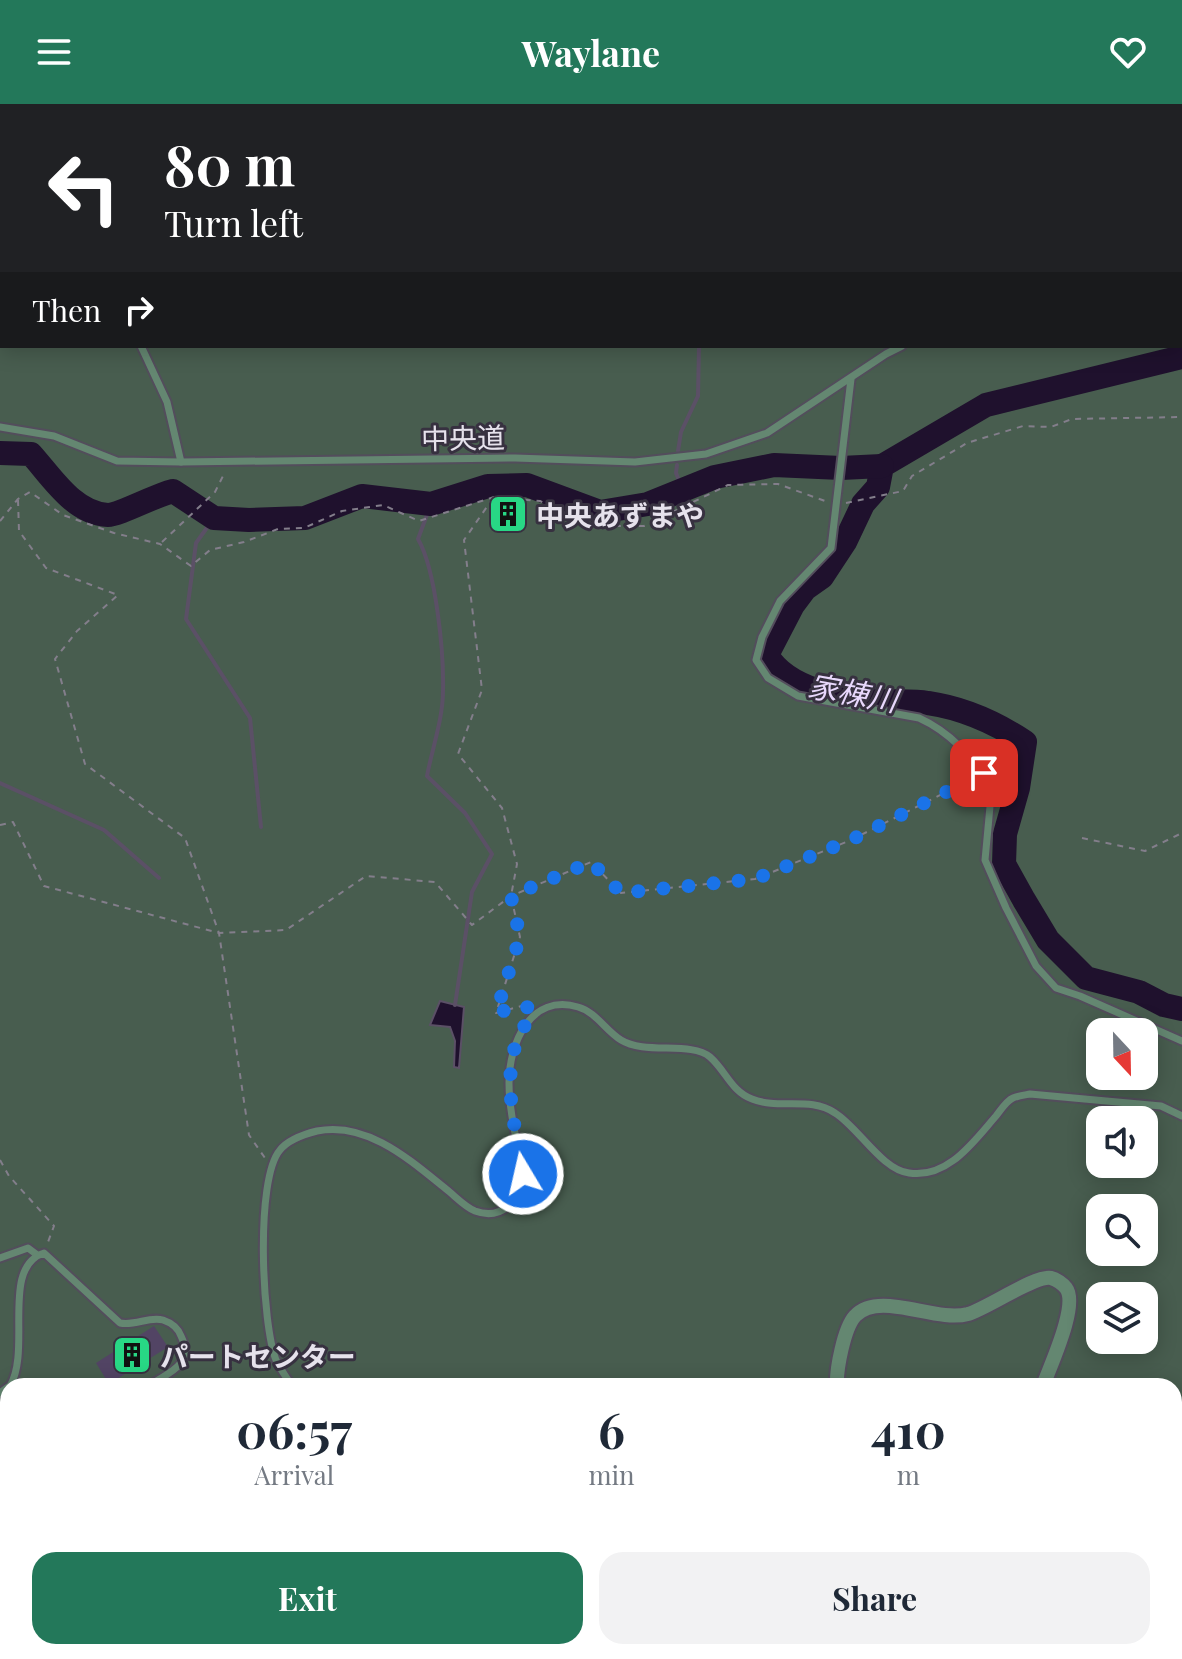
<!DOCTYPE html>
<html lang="en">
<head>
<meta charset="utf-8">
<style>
  body { margin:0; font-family:"Playfair Display","Noto Sans JP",serif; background:#f2f2f3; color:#1f2937; height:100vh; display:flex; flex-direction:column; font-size:30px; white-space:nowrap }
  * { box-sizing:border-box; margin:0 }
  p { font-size:26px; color:#747a83 }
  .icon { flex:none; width:44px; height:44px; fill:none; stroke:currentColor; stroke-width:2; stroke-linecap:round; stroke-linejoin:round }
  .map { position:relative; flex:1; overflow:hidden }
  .details { position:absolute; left:0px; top:1274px; width:1182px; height:282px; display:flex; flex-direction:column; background:#fff; border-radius:24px 24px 0 0; box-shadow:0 4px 20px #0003 }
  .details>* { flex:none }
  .banner { position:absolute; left:0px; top:0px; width:1182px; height:244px; box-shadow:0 4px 20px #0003; background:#202124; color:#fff; overflow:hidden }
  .needle { width:52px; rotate:158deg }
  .buttons { position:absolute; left:1086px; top:914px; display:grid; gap:16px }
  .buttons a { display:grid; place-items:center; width:72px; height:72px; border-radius:16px; background:#fff; box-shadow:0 4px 20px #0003; font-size:40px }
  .pin { position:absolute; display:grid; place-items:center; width:68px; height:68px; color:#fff; margin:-34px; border-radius:16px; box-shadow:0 4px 12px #0006 }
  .me { position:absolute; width:88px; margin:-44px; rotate:351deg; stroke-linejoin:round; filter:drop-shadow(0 0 6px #0008) }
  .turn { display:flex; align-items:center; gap:28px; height:168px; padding:0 32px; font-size:36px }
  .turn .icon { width:104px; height:104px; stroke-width:2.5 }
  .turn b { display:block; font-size:56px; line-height:68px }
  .then { display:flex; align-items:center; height:76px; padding:0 32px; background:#0003; gap:16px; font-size:30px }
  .eta { display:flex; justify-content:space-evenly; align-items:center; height:136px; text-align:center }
  .eta b { font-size:48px; font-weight:700; line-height:56px }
  .primary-button { display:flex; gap:16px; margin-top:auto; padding:16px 32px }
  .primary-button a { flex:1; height:92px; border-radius:24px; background:#23785a; color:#fff; font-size:32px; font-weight:700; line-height:92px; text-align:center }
  .primary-button a+a { background:#f2f2f3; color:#1f2937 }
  header { display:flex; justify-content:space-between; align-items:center; height:104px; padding:0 32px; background:#23785a; color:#fff; font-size:36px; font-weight:700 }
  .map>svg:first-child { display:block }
</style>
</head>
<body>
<header><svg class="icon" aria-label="menu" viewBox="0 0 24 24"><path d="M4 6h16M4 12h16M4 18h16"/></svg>Waylane<svg class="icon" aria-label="heart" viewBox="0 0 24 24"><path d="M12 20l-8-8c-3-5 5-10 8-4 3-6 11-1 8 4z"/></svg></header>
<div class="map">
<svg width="1182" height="1555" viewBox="0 0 1182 1555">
  <rect width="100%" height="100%" fill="#373140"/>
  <path fill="#485d4f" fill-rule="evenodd" d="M0,0H1182V1555H0ZM2,2H1180V242H2ZM1100,928H1144V972H1100ZM1100,1016H1144V1060H1100ZM1100,1104H1144V1148H1100ZM1100,1192H1144V1236H1100ZM8,1282H1174V1548H8Z"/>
  <polygon fill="#1f112d" stroke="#5b5066" stroke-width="2" points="440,897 464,903 459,964 454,963 455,937 450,923 430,921"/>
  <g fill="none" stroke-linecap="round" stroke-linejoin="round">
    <g stroke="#5b5066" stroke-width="4">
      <polyline points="692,2 693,0"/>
      <polyline points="678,347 681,328 698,292 699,242"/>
      <polyline points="677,361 676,369 683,386"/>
      <path d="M431,400L418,435C436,466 444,549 443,587C443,615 432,645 427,672L465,709L492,750L472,788L455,901"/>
      <polyline points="214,414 196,439 186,515 250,614 261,723"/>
      <polyline points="0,679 104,726 159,774"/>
    </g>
    <g stroke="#1f112d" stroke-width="24">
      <path d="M1182,253L986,301L882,362L878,383L863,400L845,438L822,473L805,485L793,501L767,551C787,585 841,595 878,597C894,598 911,596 928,599C963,604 996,619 1025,638L1018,684L1005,730L1004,760L1024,796L1048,836L1086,874L1139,888L1164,901L1182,905"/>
      <path d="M0,349L31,350C51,372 74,410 108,411C119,411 156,391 173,387L214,414L249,416L305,414L362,392L431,400L488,382L527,381L600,408L648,400L715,373L774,361L841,364L882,362"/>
    </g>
  </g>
  <g fill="#524464">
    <polygon points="510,401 517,407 515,416 507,419 500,413 501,404"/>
    <polygon points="154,1222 168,1243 109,1280 96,1259"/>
  </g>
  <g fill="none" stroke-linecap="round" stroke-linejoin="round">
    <defs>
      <g id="lane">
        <polyline points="1180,160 1182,160"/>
        <polyline points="141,242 167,298 181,358"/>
        <path d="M851,275L831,444L780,497L762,533L756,556L768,574L798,592L919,614C950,628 972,653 992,681L985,756L1006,804L1036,862L1056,884L1080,892L1182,937"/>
        <polyline points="0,323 54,332 117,357 181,358 515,354 635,358 706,350 767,329 886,250 902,242"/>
        <polyline points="0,1154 28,1144 36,1150"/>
        <path d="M10,1282C32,1245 0,1163 44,1149L120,1219C136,1222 149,1212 163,1216C172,1219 178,1224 181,1232C195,1261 168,1269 148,1282"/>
        <path d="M292,1282C287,1274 280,1265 276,1256C262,1221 255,1075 280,1046C288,1036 305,1030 317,1027C367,1017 410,1056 446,1085C455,1092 465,1103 475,1107C502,1117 522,1095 523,1070C518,1041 509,1009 509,979C509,940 530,889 578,903C596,908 606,927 621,936C645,951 691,937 710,953C726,967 731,987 752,995C779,1006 810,992 835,1009C858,1023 882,1066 909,1069C948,1075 974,1037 996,1012C1001,1006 1006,997 1013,994C1018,992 1025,991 1030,990L1161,1002L1182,1012"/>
        <polyline points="0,1289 8,1283"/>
      </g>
      <g id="street">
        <path d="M837,1282C836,1266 844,1224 855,1212C880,1186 935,1219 968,1210C988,1204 1035,1171 1051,1174C1056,1175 1063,1180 1066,1184C1079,1201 1050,1262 1043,1282"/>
        <polyline points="1174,1383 1182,1392"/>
        <polyline points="1047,1555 1055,1548"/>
      </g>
    </defs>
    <use href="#lane" stroke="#534d5c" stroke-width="11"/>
    <use href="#street" stroke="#534d5c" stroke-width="18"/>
    <g stroke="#837e8b" stroke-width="2" stroke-dasharray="6 6" stroke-linecap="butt">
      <polyline points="863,2 867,0"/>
      <polyline points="0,151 2,153"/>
      <polyline points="493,394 464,436 482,586 458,650 502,704 517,760 511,792 520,833 496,909 525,901 528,904"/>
      <polyline points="18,396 19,427 46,464 118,491 77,527 55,555 85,660 185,734 219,829 249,1031 265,1054"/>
      <polyline points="846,399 903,387 912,372 967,339 1023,322 1051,323 1072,315 1182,313"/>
      <polyline points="0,417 18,395 30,388 63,411 114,429 160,440 191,462 210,446 244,438 278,425 304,424 342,407 383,401 419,417 494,393 540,397 592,422 644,422 728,381 778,380 825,397"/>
      <polyline points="162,438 215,388 224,370"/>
      <polyline points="0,721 13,718 44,782 219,829 286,826 366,772 435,778 472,821 511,792 591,758 621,789 755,775 851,736 972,675"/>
      <polyline points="1082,734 1145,747 1182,729"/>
      <polyline points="0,1056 9,1072 54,1122 48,1138"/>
    </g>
    <use href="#lane" stroke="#648771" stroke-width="7"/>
    <use href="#street" stroke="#648771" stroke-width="14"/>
  </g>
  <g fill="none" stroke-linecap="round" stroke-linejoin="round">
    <path stroke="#1a73e8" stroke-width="14" stroke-dasharray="0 25.2" d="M523,1070C515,1019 494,952 534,910L525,901L496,909L520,833L511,792L591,758L621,789L755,775L851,736L984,669"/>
  </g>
  <defs>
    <symbol id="building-square" viewBox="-11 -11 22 22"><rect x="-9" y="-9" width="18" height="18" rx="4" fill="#28d885" stroke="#373140"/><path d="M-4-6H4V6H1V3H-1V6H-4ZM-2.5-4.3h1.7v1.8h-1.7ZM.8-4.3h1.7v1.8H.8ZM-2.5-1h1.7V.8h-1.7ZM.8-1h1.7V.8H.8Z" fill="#111"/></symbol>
  </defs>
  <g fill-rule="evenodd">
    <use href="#building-square" x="486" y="388" width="44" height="44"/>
    <use href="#building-square" x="110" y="1229" width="44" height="44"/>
  </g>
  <g text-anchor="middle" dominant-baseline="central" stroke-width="6" stroke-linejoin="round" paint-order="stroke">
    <g font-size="28" fill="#e6e2ec" stroke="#373140">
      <text transform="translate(463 333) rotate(-1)">中央道</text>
    </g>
    <g font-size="28" font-weight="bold" fill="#e6e2ec" stroke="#373140" text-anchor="start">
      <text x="536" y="410">中央あずまや</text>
      <text x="160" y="1251">パートセンター</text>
    </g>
    <g font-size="30" font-style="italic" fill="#e8d8fc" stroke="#373140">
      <text transform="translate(853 588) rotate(10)">家棟川</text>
    </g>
  </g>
</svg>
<div class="buttons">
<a><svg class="needle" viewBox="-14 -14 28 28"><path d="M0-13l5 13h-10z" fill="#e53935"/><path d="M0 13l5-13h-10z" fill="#747a83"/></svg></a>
<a><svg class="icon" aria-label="sound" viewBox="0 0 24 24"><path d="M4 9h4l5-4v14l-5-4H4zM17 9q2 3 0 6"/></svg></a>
<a><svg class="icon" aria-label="search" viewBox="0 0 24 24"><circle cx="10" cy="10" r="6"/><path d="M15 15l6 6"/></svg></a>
<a><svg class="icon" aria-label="layers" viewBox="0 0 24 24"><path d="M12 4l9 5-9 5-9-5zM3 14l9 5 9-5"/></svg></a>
</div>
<div class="pin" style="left:984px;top:669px;background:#d93025"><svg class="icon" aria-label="arrive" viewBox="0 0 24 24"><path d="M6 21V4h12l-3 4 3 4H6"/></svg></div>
<svg class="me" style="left:523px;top:1070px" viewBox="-20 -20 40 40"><circle r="17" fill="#1a73e8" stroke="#fff" stroke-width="3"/><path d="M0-11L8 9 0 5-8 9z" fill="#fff"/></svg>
<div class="banner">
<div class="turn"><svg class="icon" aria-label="left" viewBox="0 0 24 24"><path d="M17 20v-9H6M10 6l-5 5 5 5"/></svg><div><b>80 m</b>Turn left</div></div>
<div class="then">Then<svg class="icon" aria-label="right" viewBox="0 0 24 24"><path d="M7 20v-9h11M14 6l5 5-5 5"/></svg></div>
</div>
<section class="details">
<div class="eta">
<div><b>06:57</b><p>Arrival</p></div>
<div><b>6</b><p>min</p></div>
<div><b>410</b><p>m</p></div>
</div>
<div class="primary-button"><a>Exit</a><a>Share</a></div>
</section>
</div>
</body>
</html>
